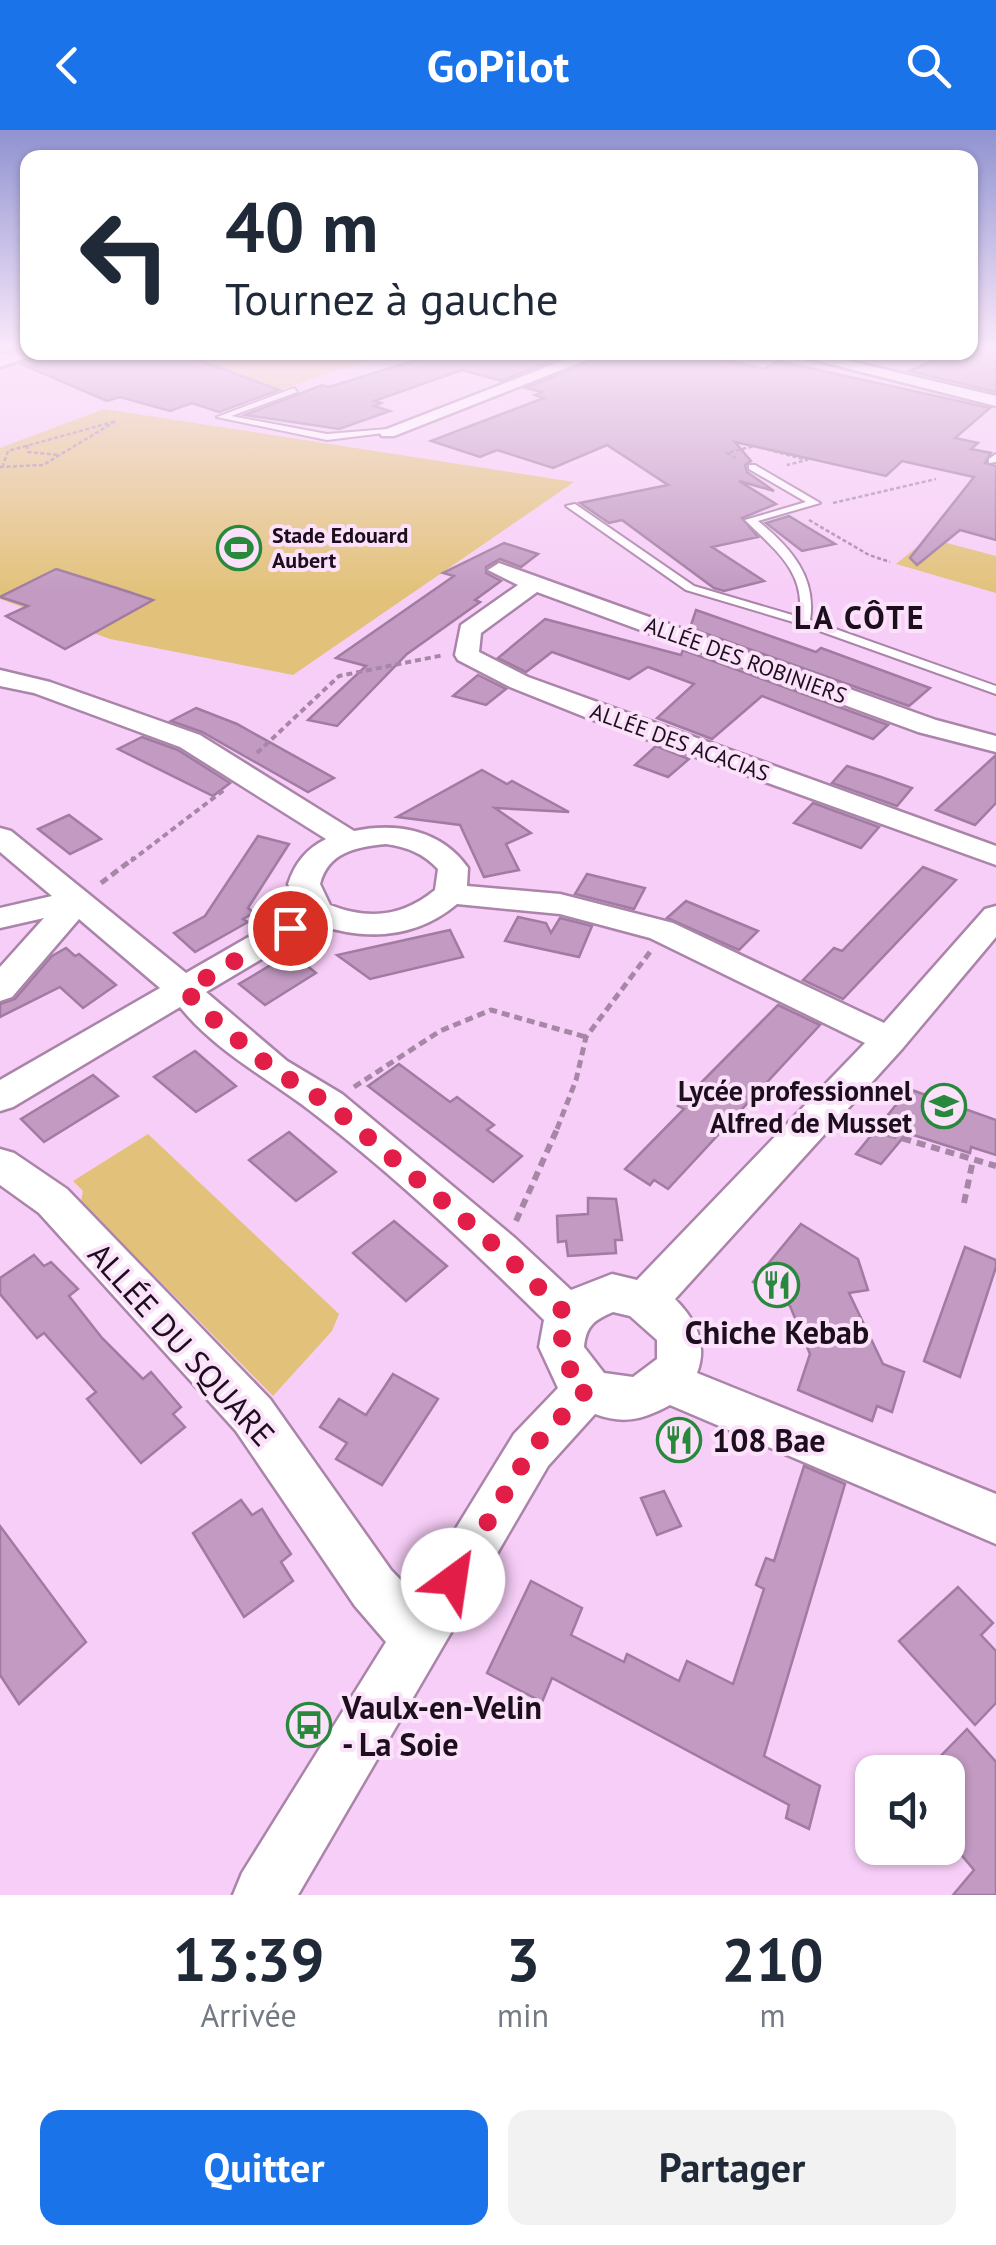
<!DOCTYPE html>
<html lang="fr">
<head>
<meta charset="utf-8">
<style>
  body { margin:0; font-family:"PT Sans",sans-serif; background:#f2f2f3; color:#1f2937; height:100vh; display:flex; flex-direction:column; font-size:38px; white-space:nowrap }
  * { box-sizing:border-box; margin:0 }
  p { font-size:32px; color:#747a83 }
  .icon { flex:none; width:55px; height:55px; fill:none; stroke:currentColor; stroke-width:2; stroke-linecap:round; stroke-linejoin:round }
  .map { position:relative; height:1765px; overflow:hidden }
  .sheet { display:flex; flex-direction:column; background:#fff; flex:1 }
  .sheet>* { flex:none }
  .banner { position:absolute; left:20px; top:20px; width:958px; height:210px; border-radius:20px; box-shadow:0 2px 8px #0004; background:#fff; color:#1f2937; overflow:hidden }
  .buttons { position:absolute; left:855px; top:1625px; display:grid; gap:20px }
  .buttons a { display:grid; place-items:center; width:110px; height:110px; border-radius:20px; background:#fff; box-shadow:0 2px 8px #0004; font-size:50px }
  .pin { position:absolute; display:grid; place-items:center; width:85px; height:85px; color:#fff; margin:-42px; border:5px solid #fff; border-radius:50%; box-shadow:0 2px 10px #0007 }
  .me { position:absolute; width:110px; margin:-55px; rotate:31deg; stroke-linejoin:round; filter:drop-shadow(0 0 8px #0008) }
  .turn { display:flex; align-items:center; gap:35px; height:210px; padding:0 40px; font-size:45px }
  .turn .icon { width:130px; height:130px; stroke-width:2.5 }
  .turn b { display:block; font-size:70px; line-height:85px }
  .eta { display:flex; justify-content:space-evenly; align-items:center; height:170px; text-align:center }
  .eta b { font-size:60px; font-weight:700; line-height:70px }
  .cta { display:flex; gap:20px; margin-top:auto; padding:20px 40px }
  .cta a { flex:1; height:115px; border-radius:20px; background:#1a73e8; color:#fff; font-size:40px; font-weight:700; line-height:115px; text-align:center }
  .cta a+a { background:#f2f2f3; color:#1f2937 }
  header { display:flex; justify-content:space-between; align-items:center; height:130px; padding:0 40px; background:#1a73e8; color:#fff; font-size:45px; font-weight:700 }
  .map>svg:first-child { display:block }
</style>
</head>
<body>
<header><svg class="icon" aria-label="back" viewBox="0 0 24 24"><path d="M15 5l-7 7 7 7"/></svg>GoPilot<svg class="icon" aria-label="search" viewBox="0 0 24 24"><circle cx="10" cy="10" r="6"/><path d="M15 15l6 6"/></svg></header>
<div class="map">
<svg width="996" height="1765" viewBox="0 0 996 1765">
  <rect width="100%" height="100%" fill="#f7cef7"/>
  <g fill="#e2c27a">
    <polygon points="177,223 391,223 264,265"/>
    <polygon points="104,279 574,352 293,545 110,509 0,469 0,318"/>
    <polygon points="928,408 996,426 996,463 896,434"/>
    <polygon points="148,1004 339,1184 332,1201 273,1266 81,1071 83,1061 73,1051"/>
  </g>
  <g fill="#c29ac2" stroke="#a17ba1" stroke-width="2.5">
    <polygon points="970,215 996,215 996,262 909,241 953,222 970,222"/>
    <polygon points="48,222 177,222 279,260 219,282 192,273 170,281 120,267 107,271 21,234"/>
    <polygon points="426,222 573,222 501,251 462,240 374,271 381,273 374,276 390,281 339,299 245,285 322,255 329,257 426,227"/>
    <polygon points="610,222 693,222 764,239 778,231 990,278 955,308 978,313 971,319 991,323 985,333 996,336 996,410 960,400 917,435 910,428 974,347 902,331 886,346 735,312 751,331 745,335 747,342 774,361 739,351 776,374 742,388 758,407 712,417 764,451 724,461 714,458 622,390 609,393 580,373 668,355 607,315 553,338 497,320 480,327 431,311 544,268 535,265 542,262 526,258"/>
    <polygon points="789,386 835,414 802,421 766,393"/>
    <polygon points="504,413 538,424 521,437 500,429 486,437 486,443 501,451 475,470 480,472 407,524 337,596 308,590 366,536 336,528 454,446 443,443"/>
    <polygon points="56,439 123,460 153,470 65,519 6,486 28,476 0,467"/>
    <polygon points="696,480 816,522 821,518 930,558 909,576 690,498"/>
    <polygon points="545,489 681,525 683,520 888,595 873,609 762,566 712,609 657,588 694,554 648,537 629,549 552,522 526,542 498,528"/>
    <polygon points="478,545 506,559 486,575 453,566"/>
    <polygon points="196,578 237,594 334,648 308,662 202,602 171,591"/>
    <polygon points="142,607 178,620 230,653 213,666 118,619"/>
    <polygon points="656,616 689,629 668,647 635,635"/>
    <polygon points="996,625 996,673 975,695 936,680"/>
    <polygon points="847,636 881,647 912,658 897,676 832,653"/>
    <polygon points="482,640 507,654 512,651 569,682 495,678 531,703 506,714 519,740 484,747 460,695 397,687"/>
    <polygon points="813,673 879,697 861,718 794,693"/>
    <polygon points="69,685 101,709 70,724 38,699"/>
    <polygon points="258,706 289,714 248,778 254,783 243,789 248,792 195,822 174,803 205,786"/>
    <polygon points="923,737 956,750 843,869 803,850 834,818 842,821"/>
    <polygon points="587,744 645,758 634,779 575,764"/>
    <polygon points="686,771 758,801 739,820 667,788"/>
    <polygon points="518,787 546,793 551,803 560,788 592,796 579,827 505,811"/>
    <polygon points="450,800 463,827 370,849 337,825"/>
    <polygon points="66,818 75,826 79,824 116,855 83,878 60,857 0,887 0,874 15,869 52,826"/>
    <polygon points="291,823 316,843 265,875 239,854"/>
    <polygon points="778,875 820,895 668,1059 654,1050 650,1055 625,1039 684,979 678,976"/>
    <polygon points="195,921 236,956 196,982 154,947"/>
    <polygon points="399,934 450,972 457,967 494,995 487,1000 522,1026 493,1052 368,956"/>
    <polygon points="93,945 118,966 44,1012 21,989"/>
    <polygon points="909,959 996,990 996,1025 971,1017 970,1023 907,1003 881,1034 856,1024"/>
    <polygon points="289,1002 336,1042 296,1071 249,1030"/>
    <polygon points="588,1068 616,1069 622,1110 615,1110 616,1123 568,1126 566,1111 558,1112 557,1086 588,1084"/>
    <polygon points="394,1091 447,1136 406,1171 353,1123"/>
    <polygon points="801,1094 858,1129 868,1160 849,1163 883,1234 904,1242 892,1282 877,1276 872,1291 798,1260 810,1224 790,1176 753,1152"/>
    <polygon points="965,1117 996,1130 996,1137 960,1247 924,1231"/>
    <polygon points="34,1125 44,1136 51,1132 78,1159 69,1166 102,1208 143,1249 151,1242 181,1277 173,1284 185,1297 141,1333 87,1269 96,1262 44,1203 37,1208 0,1164 0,1148"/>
    <polygon points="393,1244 438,1269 382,1355 336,1329 347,1313 320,1297 339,1269 366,1285"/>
    <polygon points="804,1336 845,1354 764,1626 820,1656 809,1699 786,1688 789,1675 552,1548 542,1572 487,1543 531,1451 582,1478 571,1505 624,1532 627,1524 679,1551 687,1531 733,1554 764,1459 756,1455 766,1428 774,1431"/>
    <polygon points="664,1361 681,1396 657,1405 641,1368"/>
    <polygon points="241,1370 252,1385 262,1379 277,1403 291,1424 281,1432 293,1451 244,1487 193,1403"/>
    <polygon points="0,1396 86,1512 19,1574 0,1545"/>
    <polygon points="958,1457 993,1493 981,1505 996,1521 996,1573 975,1595 899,1511"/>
    <polygon points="967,1599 996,1632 996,1765 953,1765 974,1740 948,1709 948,1642 925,1642"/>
  </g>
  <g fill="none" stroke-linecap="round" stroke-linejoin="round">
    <defs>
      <g id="service">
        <polygon points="294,258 297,262 231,286 327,304 388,299 392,302 327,310 217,287"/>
        <polygon points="996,324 996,332 989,333 989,329"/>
        <path d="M749,335H755L820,373L758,391C790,417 817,447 810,490L996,556V564L800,494L686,460L566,376L575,374L694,456L799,487C807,442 773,418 745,390L806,372L749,339Z"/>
      </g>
      <g id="minor">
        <polygon points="585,222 607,222 394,306 382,306 379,302"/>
        <polygon points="783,222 812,222 996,266 996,276"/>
        <polygon points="499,433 936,590 996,606 996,622 918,602 537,462 481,503 479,522 528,547 996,716 996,735 585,587 510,557 458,530 455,525 461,495 518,455 488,440"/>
        <path d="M0,540L50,552L200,605L354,701C397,692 442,700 468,738L467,756L560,764L673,793L884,893L985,779L996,776V807L902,919L675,1169C696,1190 708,1214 697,1243L996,1364V1414L670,1275C644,1289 624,1295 595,1284L548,1336L298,1765H233L242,1743L386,1512L355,1476L236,1301L39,1083L0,1055V1019L14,1023L67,1059L270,1269L391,1440L415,1465L514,1304L558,1258L539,1217L544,1190C472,1119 397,1048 317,986C272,950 218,924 180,877L13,977L0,981V950L160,858L79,789L12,867L0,871V837L44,788L0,798V778L52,766L0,722V698L11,701L186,843L299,778L288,754C295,733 306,719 326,709L180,617L34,563L0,556ZM386,714C407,717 423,723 438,739L435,760C402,787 369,790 330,775L320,754C328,722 356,717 386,714ZM457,774L560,784L650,808L865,913L637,1150L612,1144L571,1160L515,1108L342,964L287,931L206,862L319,795C368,811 416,808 457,774ZM613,1182L630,1186L657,1210V1229L633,1247L604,1243L584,1217C586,1196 594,1190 613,1182Z"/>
      </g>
      <polygon id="tertiary" points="28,218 28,222 44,222 0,237 0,225"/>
    </defs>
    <use href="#service" stroke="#ab84aa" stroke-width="4"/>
    <use href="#minor" stroke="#ab84aa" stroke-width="5"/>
    <use href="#tertiary" stroke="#ab84aa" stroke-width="6"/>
    <g stroke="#a687a6" stroke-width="2.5" stroke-dasharray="4 2.5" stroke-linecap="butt">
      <polyline points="27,315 28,322 59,325"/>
      <polyline points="736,328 727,323 754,316 807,330 787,335"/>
      <polyline points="0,337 43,335 116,291 8,321 3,335"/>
      <polyline points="833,373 936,349"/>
      <polyline points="809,390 869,425 890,432"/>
    </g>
    <g stroke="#a687a6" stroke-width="4" stroke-dasharray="6 4" stroke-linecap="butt">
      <polyline points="257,623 339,546 444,525"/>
      <polyline points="131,731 224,660"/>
    </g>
    <g stroke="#a687a6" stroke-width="5" stroke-dasharray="8 5" stroke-linecap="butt">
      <polyline points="101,753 134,728"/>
      <polyline points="354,957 440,901 491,880 586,907"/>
      <polyline points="557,999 576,950 586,907 650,822"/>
    </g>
    <g stroke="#a687a6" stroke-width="6" stroke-dasharray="9 6" stroke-linecap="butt">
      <polyline points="888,1004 996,1036"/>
      <polyline points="964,1073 973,1030"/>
      <polyline points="516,1091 558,997"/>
    </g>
    <use href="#service" fill="#fff" fill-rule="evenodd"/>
    <use href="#minor" fill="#fff" fill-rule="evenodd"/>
    <use href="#tertiary" fill="#fff" fill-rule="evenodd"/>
  </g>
  <linearGradient id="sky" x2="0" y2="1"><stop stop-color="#9093d1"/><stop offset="0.47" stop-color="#fbe9fb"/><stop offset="1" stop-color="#fbe9fb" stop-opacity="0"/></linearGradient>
  <rect width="996" height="462" fill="url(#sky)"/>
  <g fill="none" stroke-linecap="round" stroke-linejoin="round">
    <path stroke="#e11d48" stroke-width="18" stroke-dasharray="0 32.4" d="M290,798L186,860L200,878L274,940L329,974L500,1120L568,1186C555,1216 563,1238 588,1258L531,1320L453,1450"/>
  </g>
  <defs>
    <symbol id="stadium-ring" viewBox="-11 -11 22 22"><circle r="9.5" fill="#fbe1fa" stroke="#28883b" stroke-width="1.5"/><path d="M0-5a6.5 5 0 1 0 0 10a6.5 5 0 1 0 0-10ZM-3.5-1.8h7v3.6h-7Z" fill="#28883b"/></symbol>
    <symbol id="school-ring" viewBox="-11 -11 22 22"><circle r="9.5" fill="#fbe1fa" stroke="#28883b" stroke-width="1.5"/><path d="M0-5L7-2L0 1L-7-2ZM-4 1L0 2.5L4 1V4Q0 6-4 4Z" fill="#28883b"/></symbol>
    <symbol id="restaurant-ring" viewBox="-11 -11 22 22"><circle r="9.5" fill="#fbe1fa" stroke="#28883b" stroke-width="1.5"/><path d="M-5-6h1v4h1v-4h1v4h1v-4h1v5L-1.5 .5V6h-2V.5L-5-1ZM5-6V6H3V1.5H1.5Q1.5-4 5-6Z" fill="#28883b"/></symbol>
    <symbol id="bus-ring" viewBox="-11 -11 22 22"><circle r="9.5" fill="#fbe1fa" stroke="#28883b" stroke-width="1.5"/><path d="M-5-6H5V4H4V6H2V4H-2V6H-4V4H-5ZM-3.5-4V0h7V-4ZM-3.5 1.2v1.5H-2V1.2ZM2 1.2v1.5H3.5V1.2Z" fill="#28883b"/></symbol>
  </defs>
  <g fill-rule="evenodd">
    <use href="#stadium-ring" x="214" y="393" width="50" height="50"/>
    <use href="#school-ring" x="919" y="951" width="50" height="50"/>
    <use href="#restaurant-ring" x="752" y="1130" width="50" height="50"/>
    <use href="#restaurant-ring" x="654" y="1285" width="50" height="50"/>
    <use href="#bus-ring" x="284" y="1570" width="50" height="50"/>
  </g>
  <g text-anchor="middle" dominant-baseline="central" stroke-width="8" stroke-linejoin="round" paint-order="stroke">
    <g font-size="22" font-weight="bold" fill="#1c0e1d" stroke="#fbe1fa" text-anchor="start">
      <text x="272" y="405">Stade Edouard<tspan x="272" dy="25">Aubert</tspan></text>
    </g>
    <g font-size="22" fill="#1c0e1d" stroke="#fbe1fa">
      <text transform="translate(746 530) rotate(20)">ALLÉE DES ROBINIERS</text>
      <text transform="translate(680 612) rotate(20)">ALLÉE DES ACACIAS</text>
    </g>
    <g font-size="28" font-weight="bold" fill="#1c0e1d" stroke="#fbe1fa" text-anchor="end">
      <text x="912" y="960">Lycée professionnel<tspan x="912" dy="32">Alfred de Musset</tspan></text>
    </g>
    <g font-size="32" font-weight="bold" letter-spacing="2.5" fill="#1c0e1d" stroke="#fbe1fa">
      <text x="860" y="487">LA CÔTE</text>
    </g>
    <g font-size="32" font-weight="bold" fill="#1c0e1d" stroke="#fbe1fa" text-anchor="start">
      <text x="777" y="1202" text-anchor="middle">Chiche Kebab</text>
      <text x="712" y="1310">108 Bae</text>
      <text x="342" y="1577">Vaulx-en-Velin<tspan x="342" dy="37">- La Soie</tspan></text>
    </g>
    <g font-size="32" fill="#1c0e1d" stroke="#fbe1fa">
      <text transform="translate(182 1214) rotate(48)">ALLÉE DU SQUARE</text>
    </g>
  </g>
</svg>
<div class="buttons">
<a><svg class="icon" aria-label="sound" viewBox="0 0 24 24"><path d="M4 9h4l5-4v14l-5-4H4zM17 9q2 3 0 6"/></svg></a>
</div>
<div class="pin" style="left:290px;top:798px;background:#d93025"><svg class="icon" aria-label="arrive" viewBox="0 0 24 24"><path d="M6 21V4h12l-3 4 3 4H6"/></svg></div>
<svg class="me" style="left:453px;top:1450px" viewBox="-20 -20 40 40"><circle r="19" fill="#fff"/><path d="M0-13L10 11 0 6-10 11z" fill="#e11d48"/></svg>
<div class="banner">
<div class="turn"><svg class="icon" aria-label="left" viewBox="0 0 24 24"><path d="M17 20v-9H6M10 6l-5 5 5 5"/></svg><div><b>40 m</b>Tournez à gauche</div></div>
</div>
</div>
<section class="sheet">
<div class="eta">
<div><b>13:39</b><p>Arrivée</p></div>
<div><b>3</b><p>min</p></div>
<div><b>210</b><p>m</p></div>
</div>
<div class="cta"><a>Quitter</a><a>Partager</a></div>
</section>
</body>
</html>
